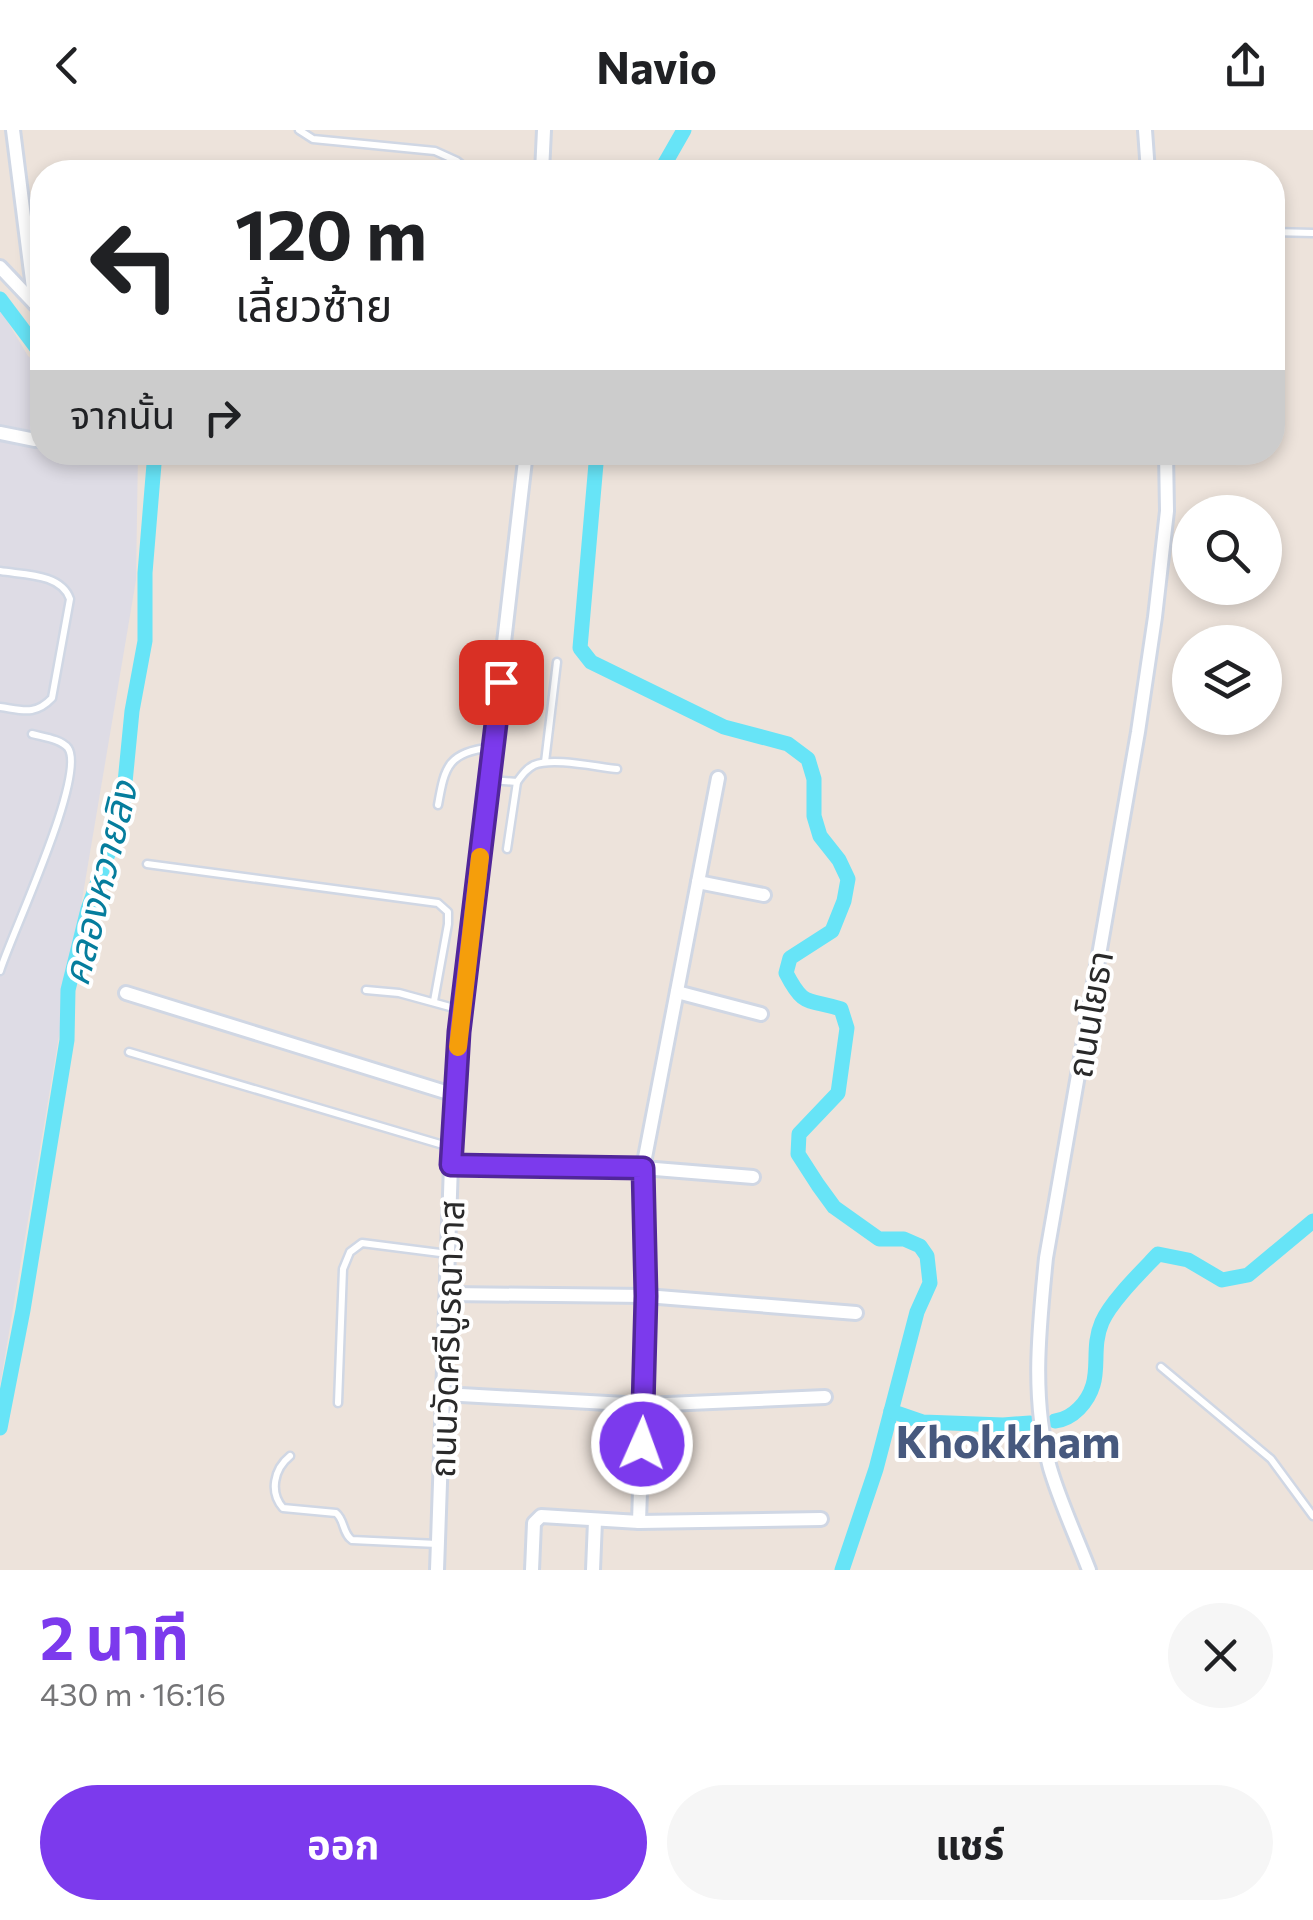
<!DOCTYPE html>
<html lang="th">
<head>
<meta charset="utf-8">
<style>
  body { margin:0; font-family:Commissioner,"Noto Sans Thai",sans-serif; background:#f6f6f6; color:#202124; height:100vh; display:flex; flex-direction:column; font-size:38px; white-space:nowrap }
  * { box-sizing:border-box; margin:0 }
  p { font-size:32px; color:#757577 }
  .icon { flex:none; width:55px; height:55px; fill:none; stroke:currentColor; stroke-width:2; stroke-linecap:round; stroke-linejoin:round }
  .map { position:relative; height:1440px; overflow:hidden }
  .drawer { display:flex; flex-direction:column; background:#fff; flex:1 }
  .drawer>* { flex:none }
  .guide { position:absolute; left:30px; top:30px; width:1255px; height:305px; border-radius:40px; box-shadow:0 5px 15px #0003; background:#fff; color:#202124; overflow:hidden }
  .fabs { position:absolute; left:1172px; top:365px; display:grid; gap:20px }
  .fabs a { display:grid; place-items:center; width:110px; height:110px; border-radius:50%; background:#fff; box-shadow:0 5px 15px #0003; font-size:50px }
  .pin { position:absolute; display:grid; place-items:center; width:85px; height:85px; color:#fff; margin:-42px; border-radius:20px; box-shadow:0 5px 15px #0006 }
  .me { position:absolute; width:110px; margin:-55px; rotate:2deg; stroke-linejoin:round; filter:drop-shadow(0 0 8px #0008) }
  .turn { display:flex; align-items:center; gap:35px; height:210px; padding:0 40px; font-size:45px }
  .turn .icon { width:130px; height:130px; stroke-width:2.5 }
  .turn b { display:block; font-size:70px; line-height:85px }
  .then { display:flex; align-items:center; height:95px; padding:0 40px; background:#0003; gap:20px; font-size:38px }
  .round { display:grid; place-items:center; flex:none; width:105px; height:105px; border-radius:52px; background:#f6f6f6 }
  .overview { display:flex; align-items:center; justify-content:space-between; height:170px; padding:0 40px }
  h1 { font-size:60px; font-weight:700; line-height:75px; color:#7c3aed }
  .action { display:flex; gap:20px; margin-top:auto; padding:20px 40px }
  .action a { flex:1; height:115px; border-radius:60px; background:#7c3aed; color:#fff; font-size:40px; font-weight:700; line-height:115px; text-align:center }
  .action a+a { background:#f6f6f6; color:#202124 }
  header { display:flex; justify-content:space-between; align-items:center; height:130px; padding:0 40px; background:#fff; font-size:45px; font-weight:700 }
  .map>svg:first-child { display:block }
</style>
</head>
<body>
<header><svg class="icon" aria-label="back" viewBox="0 0 24 24"><path d="M15 5l-7 7 7 7"/></svg>Navio<svg class="icon" aria-label="share" viewBox="0 0 24 24"><path d="M12 15V3M7 8l5-5 5 5M5 13v7h14v-7"/></svg></header>
<div class="map">
<svg width="1313" height="1440" viewBox="0 0 1313 1440">
  <rect width="100%" height="100%" fill="#ede3db"/>
  <polygon fill="#dedce5" points="0,179 28,226 42,238 42,322 138,323 136,450 0,1256"/>
  <g fill="none" stroke-linecap="round" stroke-linejoin="round">
    <g stroke="#67e4f7" stroke-width="15">
      <polyline points="660,42 684,0"/>
      <polyline points="0,169 42,225"/>
      <path d="M597,322L580,518L591,532L724,597L788,614L808,629L814,649V686L820,706L839,730L848,749L844,771L832,801L790,828L786,843C804,878 807,868 841,879L847,898L838,963L799,1004L798,1024L818,1055L834,1077L879,1109H904L920,1116L927,1126L930,1153L917,1182L876,1339L842,1440"/>
      <polyline points="891,1281 923,1292 1003,1295 1030,1293"/>
      <path d="M1055,1291C1073,1289 1088,1272 1093,1255C1099,1236 1092,1215 1102,1192C1111,1171 1142,1141 1158,1124L1188,1130L1222,1150L1248,1145L1313,1091"/>
      <polyline points="0,1298 23,1180 67,910 68,860 88,779 108,724 123,673 132,581 145,511 145,443 155,322"/>
    </g>
    <defs>
      <g id="service">
        <polyline points="299,0 313,9 435,21 457,31 470,42"/>
        <polyline points="708,42 708,37"/>
        <polyline points="1272,102 1313,103"/>
        <path d="M0,441C23,445 61,443 70,469L52,568C35,586 22,580 0,577"/>
        <polyline points="545,632 557,532"/>
        <path d="M490,650L517,652C522,645 526,639 534,635C553,627 596,637 617,639"/>
        <path d="M438,675C445,635 448,623 492,617"/>
        <polyline points="507,719 517,652"/>
        <polyline points="147,734 438,773 448,782 448,794 434,871"/>
        <path d="M0,841C11,805 87,645 68,618C61,609 43,607 32,604"/>
        <polyline points="366,860 399,863 461,880"/>
        <polyline points="129,922 450,1017"/>
        <polyline points="1161,1237 1271,1329 1313,1386"/>
        <polyline points="338,1273 343,1139 350,1122 362,1113 448,1124"/>
        <path d="M290,1326C274,1339 269,1362 283,1378L336,1383C345,1390 342,1403 352,1410L437,1414"/>
      </g>
      <g id="minor">
        <polyline points="13,0 35,174 42,181"/>
        <polyline points="1145,0 1148,42"/>
        <polyline points="542,42 544,0"/>
        <polyline points="0,137 35,174"/>
        <polyline points="0,303 35,310"/>
        <polyline points="698,752 764,765"/>
        <polyline points="677,862 761,884"/>
        <polyline points="126,863 455,965"/>
        <polyline points="451,1035 643,1038 753,1047"/>
        <polyline points="447,1164 646,1166 856,1183"/>
        <polyline points="443,1264 644,1275 825,1267"/>
        <polyline points="639,1392 646,1166 643,1038 718,648"/>
        <polyline points="437,1440 451,1035 459,902 526,322"/>
        <polyline points="532,1440 534,1393 541,1386 639,1392 821,1389"/>
        <polyline points="593,1440 595,1391"/>
        <path d="M1089,1440C1076,1406 1060,1372 1050,1338C1031,1268 1039,1199 1046,1128L1138,602L1155,487L1167,381L1166,322"/>
      </g>
    </defs>
    <use href="#service" stroke="#d0d7e4" stroke-width="11"/>
    <use href="#minor" stroke="#d0d7e4" stroke-width="18"/>
    <use href="#service" stroke="#fff" stroke-width="6"/>
    <use href="#minor" stroke="#fff" stroke-width="12"/>
  </g>
  <g fill="none" stroke-linecap="round" stroke-linejoin="round">
    <defs>
      <polyline id="route" points="501,552 459,902 451,1035 643,1038 646,1166 642,1314"/>
    </defs>
    <use href="#route" stroke="#51269a" stroke-width="25"/>
    <use href="#route" stroke="#7c3aed" stroke-width="18"/>
    <polyline stroke="#f59e0b" stroke-width="18" points="458,917 480,727"/>
  </g>
  <g text-anchor="middle" dominant-baseline="central" stroke-width="8" stroke-linejoin="round" paint-order="stroke">
    <g font-size="35" fill="#2a2a2a" stroke="#fff">
      <text transform="translate(1088 884) rotate(-80)">ถนนโยธา</text>
      <text transform="translate(445 1209) rotate(-88)">ถนนวัดศรีบูรณาวาส</text>
    </g>
    <g font-size="38" font-style="italic" fill="#057d9d" stroke="#fff">
      <text transform="translate(98 753) rotate(-76)">คลองหวายลิง</text>
    </g>
    <g font-size="45" font-weight="bold" fill="#47597e" stroke="#fff">
      <text x="1008" y="1309">Khokkham</text>
    </g>
  </g>
</svg>
<div class="fabs">
<a><svg class="icon" aria-label="search" viewBox="0 0 24 24"><circle cx="10" cy="10" r="6"/><path d="M15 15l6 6"/></svg></a>
<a><svg class="icon" aria-label="layers" viewBox="0 0 24 24"><path d="M12 4l9 5-9 5-9-5zM3 14l9 5 9-5"/></svg></a>
</div>
<div class="pin" style="left:501px;top:552px;background:#d93025"><svg class="icon" aria-label="arrive" viewBox="0 0 24 24"><path d="M6 21V4h12l-3 4 3 4H6"/></svg></div>
<svg class="me" style="left:642px;top:1314px" viewBox="-20 -20 40 40"><circle r="17" fill="#7c3aed" stroke="#fff" stroke-width="3"/><path d="M0-11L8 9 0 5-8 9z" fill="#fff"/></svg>
<div class="guide">
<div class="turn"><svg class="icon" aria-label="left" viewBox="0 0 24 24"><path d="M17 20v-9H6M10 6l-5 5 5 5"/></svg><div><b>120 m</b>เลี้ยวซ้าย</div></div>
<div class="then">จากนั้น<svg class="icon" aria-label="right" viewBox="0 0 24 24"><path d="M7 20v-9h11M14 6l5 5-5 5"/></svg></div>
</div>
</div>
<section class="drawer">
<div class="overview"><div><h1>2 นาที</h1><p>430 m · 16:16</p></div><a class="round"><svg class="icon" aria-label="close" viewBox="0 0 24 24"><path d="M6 6l12 12M18 6L6 18"/></svg></a></div>
<div class="action"><a>ออก</a><a>แชร์</a></div>
</section>
</body>
</html>
